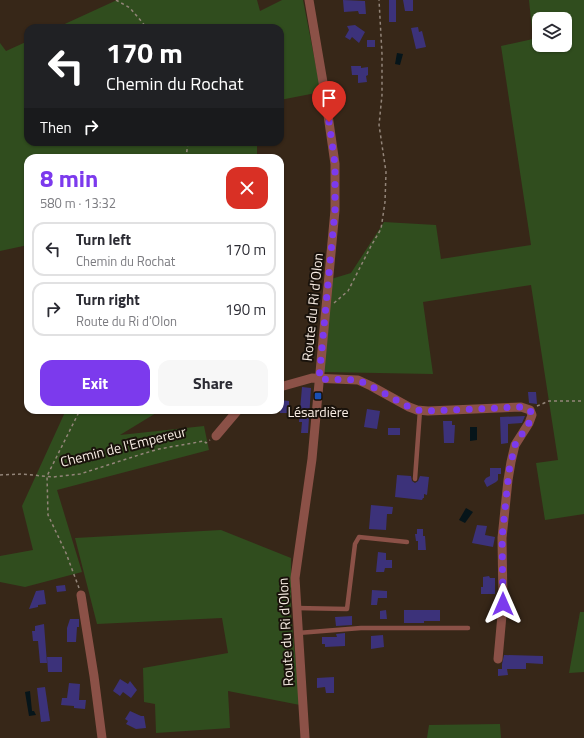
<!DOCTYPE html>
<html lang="en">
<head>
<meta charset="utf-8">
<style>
  body { margin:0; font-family:"Titillium Web",sans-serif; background:#f7f7f7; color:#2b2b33; height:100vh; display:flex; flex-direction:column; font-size:15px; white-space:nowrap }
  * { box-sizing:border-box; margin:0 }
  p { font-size:13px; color:#7c7c81 }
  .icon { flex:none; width:22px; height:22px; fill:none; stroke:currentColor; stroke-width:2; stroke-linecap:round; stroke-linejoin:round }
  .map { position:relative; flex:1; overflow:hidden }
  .side { position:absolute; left:24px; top:154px; width:260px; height:260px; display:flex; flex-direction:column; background:#fff; border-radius:12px; box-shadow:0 1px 3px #0004 }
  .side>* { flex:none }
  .banner { position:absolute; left:24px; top:24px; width:260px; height:122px; border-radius:12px; box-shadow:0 1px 3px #0004; background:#202124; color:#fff; overflow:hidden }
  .tools { position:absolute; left:532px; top:12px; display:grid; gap:8px }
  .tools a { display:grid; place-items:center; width:40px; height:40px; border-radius:8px; background:#fff; box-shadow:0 1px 3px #0004; font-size:20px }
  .pin { position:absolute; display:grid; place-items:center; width:34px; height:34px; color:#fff; margin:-41px -17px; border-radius:50% 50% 50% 0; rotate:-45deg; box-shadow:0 0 4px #0007 }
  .pin .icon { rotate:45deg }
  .me { position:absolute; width:44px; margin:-22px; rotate:0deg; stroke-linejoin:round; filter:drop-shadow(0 0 3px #0008) }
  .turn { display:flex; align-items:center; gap:14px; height:84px; padding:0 16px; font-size:18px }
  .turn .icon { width:52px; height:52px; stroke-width:2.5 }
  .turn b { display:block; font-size:28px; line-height:34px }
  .then { display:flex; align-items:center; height:38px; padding:0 16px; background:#0003; gap:8px; font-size:15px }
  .round { display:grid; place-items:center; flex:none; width:42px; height:42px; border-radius:12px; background:#f7f7f7 }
  .head { display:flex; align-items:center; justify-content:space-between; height:68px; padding:0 16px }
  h1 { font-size:24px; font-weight:700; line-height:30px; color:#7c3aed }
  .button { display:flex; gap:8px; margin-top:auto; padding:8px 16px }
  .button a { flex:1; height:46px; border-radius:12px; background:#7c3aed; color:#fff; font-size:16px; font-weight:700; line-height:46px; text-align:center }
  .button a+a { background:#f7f7f7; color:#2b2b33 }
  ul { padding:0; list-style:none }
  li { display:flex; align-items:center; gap:12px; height:54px; margin:0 8px 6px; padding:0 8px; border:2px solid #e1e1e2; border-radius:12px }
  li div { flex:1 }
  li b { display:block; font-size:15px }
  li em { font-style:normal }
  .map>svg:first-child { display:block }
</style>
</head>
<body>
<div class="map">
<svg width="584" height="738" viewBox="0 0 584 738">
  <rect width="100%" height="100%" fill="#372718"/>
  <g fill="#304d1e" fill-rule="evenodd">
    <polygon points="117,0 257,0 260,11 282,0 303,0 321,92 280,100 280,28 56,28"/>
    <path d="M529,0H584V514L545,520L536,463L558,460L531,285L423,302L433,374L323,372L331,279L351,273L384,222L436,225L441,259L531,245L501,46L533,39ZM539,19H565V45H539Z"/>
    <polygon points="28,41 28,142 257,142 257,158 28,158 28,245 0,251 0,43 6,51"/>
    <polygon points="66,410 161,410 120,435 204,426 209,450 57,490 82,572 25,587 0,582 0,556 33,550 22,506"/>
    <polygon points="221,530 291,558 291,614 300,705 228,691 230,728 156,733 155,704 144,702 143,668 228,653 222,618 97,624 75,538"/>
    <polygon points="580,612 584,612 584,672 569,673"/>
    <polygon points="500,724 501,738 427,738 429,725"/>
  </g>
  <g fill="#06151a">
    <polygon points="397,53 403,54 400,65 395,64"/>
    <polygon points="470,427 477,427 477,440 470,441"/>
    <polygon points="466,508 473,512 465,523 459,520"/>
    <polygon points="30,691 32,711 34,711 36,715 29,716 25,692"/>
  </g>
  <g fill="#3c327a">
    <polygon points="343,0 365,1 366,14 359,14 358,11 344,12"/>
    <rect x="389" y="0" width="7" height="22"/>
    <polygon points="403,0 413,0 413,11 405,11"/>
    <polygon points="355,25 365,32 359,43 352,37 350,40 345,37 349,30 347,26"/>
    <polygon points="418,27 419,32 422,31 426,47 416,49 411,28"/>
    <rect x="367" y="40" width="8" height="7"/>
    <polygon points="351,66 361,66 361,68 368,67 368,75 366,76 367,82 358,83 358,75 352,75"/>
    <polygon points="302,387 311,388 308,433 301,433 302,422 299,422"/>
    <polygon points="528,392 536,392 537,404 529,403"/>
    <polygon points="280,400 289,401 289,413 280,413"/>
    <polygon points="367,409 380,411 377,429 364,427"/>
    <polygon points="525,416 522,423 508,424 508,443 501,444 500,417"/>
    <polygon points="443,421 452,421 452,425 455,425 454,443 444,443"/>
    <rect x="388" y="428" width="12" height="7"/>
    <polygon points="490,468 501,468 501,474 498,474 498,480 496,482 487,487 484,481 486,478 490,476"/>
    <polygon points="397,475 411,476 412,481 415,483 418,481 420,476 429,477 427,495 424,494 424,498 423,498 422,500 395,497"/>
    <polygon points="371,505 393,507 392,514 387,514 386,530 369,529"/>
    <polygon points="477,525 487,526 485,535 495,537 493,547 472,543"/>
    <polygon points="417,529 423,529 423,536 425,536 426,550 418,550 418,541 416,541 415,534 417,534"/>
    <polygon points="378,552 386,553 386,560 392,560 392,568 385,568 384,572 376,572"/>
    <polygon points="489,576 490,578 495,578 495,594 481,594 481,587 483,587 483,577"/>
    <polygon points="65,585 66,591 57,592 56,586"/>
    <polygon points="44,590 46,604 38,605 38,607 29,609 36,591"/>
    <polygon points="372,590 387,591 387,598 378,598 377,605 371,605"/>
    <polygon points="386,610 387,619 380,619 380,611"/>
    <polygon points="404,610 440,610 440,621 424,621 424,623 404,623"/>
    <polygon points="352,616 352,625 336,626 335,617"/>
    <polygon points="70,619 79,619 79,627 77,627 76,642 67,642 67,628"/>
    <polygon points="44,624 47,663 40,663 38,641 33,641 32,631 35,631 35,626"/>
    <polygon points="345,633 345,646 325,647 325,644 322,644 322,637 337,637 336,634"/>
    <polygon points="383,635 384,647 371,649 371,636"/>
    <polygon points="504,655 543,656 543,664 526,663 526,669 507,669 508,675 498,676 498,669 502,669 502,664"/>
    <polygon points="47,657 62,657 62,672 48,672"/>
    <polygon points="334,677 334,693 326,693 325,687 317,688 317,678"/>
    <polygon points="120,679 128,684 130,681 137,690 131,698 123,692 120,696 113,691"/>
    <polygon points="69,683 80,684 79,700 86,700 85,709 74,708 74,706 61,705 62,698 67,698"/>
    <polygon points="45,687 50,721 41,722 37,688"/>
    <polygon points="130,711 141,716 144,716 146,728 136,729 126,724 128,721 125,719"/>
  </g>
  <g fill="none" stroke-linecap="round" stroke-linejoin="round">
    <g stroke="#938579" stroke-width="1.5" stroke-dasharray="3 3" stroke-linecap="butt">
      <polyline points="116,0 130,8 147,28"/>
      <polyline points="186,158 188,142"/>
      <polyline points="334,303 348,291 371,246 381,229 385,202 386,172 379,125 382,95 382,54 379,0"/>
      <polyline points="537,406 549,401 584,401"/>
      <polyline points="0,475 22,474 53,477 80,474 142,454 159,449 204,441 206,443 210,440"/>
      <polyline points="79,588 66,553 48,515 47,476 80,410"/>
    </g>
    <g stroke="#8b5147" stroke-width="4.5">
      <polyline points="415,479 420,410"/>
      <polyline points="296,608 347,609 355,544 359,537 407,542"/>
      <polyline points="298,633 361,628 468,628"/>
    </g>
    <g stroke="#8b5147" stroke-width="9">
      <polyline points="280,387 312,378 358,380 371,386 409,407 417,410 428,411 521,407 530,410 532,415 529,423 515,445 511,462 508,480 502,538 503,604 498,659"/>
      <polyline points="216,436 238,410"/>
      <polyline points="81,595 94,676 102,738"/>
      <polyline points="305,738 295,578 312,459 335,210 335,164 325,94 309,0"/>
    </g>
  </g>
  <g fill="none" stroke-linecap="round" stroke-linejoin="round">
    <polyline stroke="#7c3aed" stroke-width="7" stroke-dasharray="0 12.6" points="329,122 335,164 335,210 319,379 358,380 371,386 409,407 417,410 428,411 521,407 530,410 532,415 529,423 515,445 509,471 502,538 503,604"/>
  </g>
  <rect fill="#1a4fb4" stroke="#19120b" stroke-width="1.5" x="314" y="392" width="8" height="8" rx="2"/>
  <g text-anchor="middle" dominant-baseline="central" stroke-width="4" stroke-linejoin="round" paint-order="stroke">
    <g font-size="14" fill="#f8ede4" stroke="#19120b">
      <text transform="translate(312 307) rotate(-84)">Route du Ri d'Olon</text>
      <text transform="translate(123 446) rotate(-14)">Chemin de l'Empereur</text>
      <text transform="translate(285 632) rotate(-93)">Route du Ri d'Olon</text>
    </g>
    <g font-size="14" fill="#f8ede4" stroke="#19120b">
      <text x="318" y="411">Lésardière</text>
    </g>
  </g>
</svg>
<div class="tools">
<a><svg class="icon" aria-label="layers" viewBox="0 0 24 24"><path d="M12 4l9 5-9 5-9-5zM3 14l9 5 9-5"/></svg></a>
</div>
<div class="pin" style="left:329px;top:122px;background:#d93025"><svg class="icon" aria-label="arrive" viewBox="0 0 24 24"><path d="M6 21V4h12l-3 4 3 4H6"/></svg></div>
<svg class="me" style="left:503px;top:604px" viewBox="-20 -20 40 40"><path d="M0-17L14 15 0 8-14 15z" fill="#7c3aed" stroke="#fff" stroke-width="4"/></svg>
<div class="banner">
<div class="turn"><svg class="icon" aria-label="left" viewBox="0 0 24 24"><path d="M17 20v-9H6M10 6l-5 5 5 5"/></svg><div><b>170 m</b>Chemin du Rochat</div></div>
<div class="then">Then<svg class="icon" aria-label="right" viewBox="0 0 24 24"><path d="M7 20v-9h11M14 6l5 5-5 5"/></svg></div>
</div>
<section class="side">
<div class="head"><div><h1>8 min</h1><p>580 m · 13:32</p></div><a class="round" style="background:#d93025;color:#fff"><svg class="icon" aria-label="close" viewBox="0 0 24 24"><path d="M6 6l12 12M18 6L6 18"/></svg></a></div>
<ul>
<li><svg class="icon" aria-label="left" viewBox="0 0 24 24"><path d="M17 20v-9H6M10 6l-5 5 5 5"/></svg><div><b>Turn left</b><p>Chemin du Rochat</p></div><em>170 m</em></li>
<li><svg class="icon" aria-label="right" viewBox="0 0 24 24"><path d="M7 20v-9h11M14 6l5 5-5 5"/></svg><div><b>Turn right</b><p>Route du Ri d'Olon</p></div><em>190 m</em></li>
</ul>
<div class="button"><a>Exit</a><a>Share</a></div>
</section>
</div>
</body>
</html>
